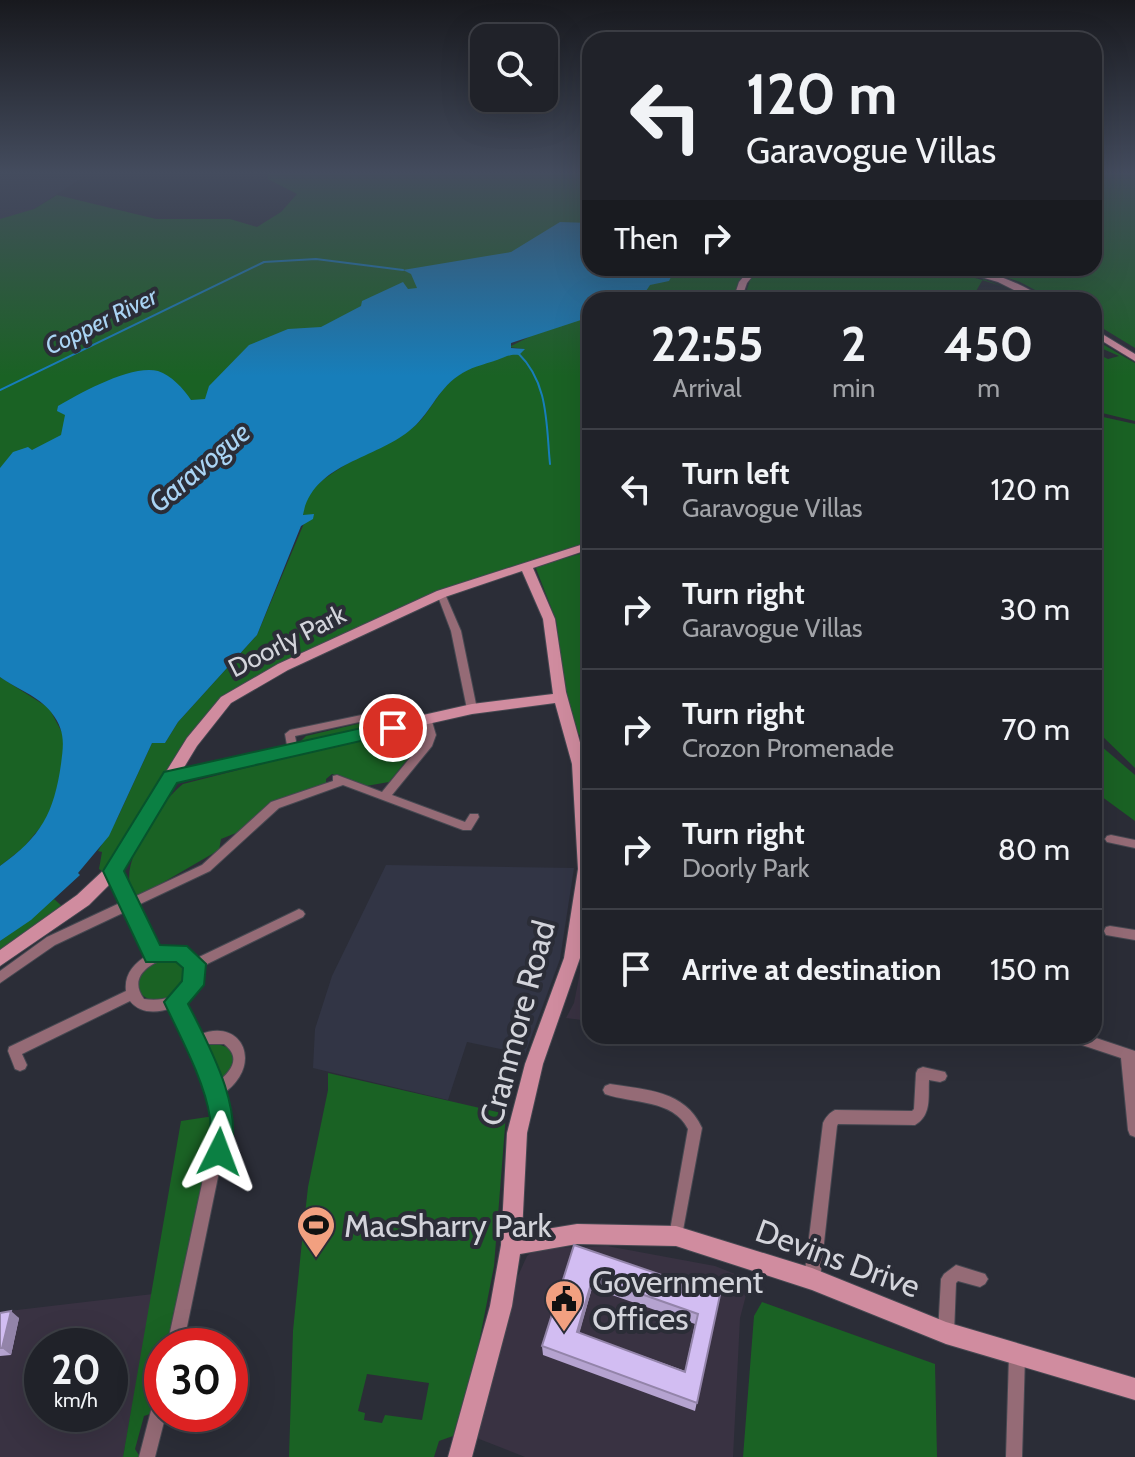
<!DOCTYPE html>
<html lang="en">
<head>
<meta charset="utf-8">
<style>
  body { margin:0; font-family:Cabin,sans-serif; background:#2d2f35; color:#f1f3f6; height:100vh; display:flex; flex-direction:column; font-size:30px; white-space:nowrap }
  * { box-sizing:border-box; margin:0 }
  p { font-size:26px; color:#a2a4a8 }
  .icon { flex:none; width:44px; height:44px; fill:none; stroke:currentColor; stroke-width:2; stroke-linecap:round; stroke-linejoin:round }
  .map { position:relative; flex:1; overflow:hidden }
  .sheet { position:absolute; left:582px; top:292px; width:520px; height:752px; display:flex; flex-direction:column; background:#202229; border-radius:24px; box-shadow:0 8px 32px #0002,0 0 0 2px #3d3f46 }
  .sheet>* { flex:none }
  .top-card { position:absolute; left:582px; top:32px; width:520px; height:244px; border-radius:24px; box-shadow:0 8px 32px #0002,0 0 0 2px #3d3f46; background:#202229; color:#f1f3f6; overflow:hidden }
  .controls { position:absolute; left:470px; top:24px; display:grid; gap:16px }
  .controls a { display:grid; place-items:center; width:88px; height:88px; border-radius:16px; background:#202229; box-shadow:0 8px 32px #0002,0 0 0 2px #3d3f46; font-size:40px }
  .speed { position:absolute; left:24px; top:1328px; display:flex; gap:16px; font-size:40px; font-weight:700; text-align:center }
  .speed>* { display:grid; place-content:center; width:104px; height:104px; border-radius:50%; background:#202229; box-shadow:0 8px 32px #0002,0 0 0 2px #3d3f46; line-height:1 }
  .speed small { font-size:20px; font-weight:400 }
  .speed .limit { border:12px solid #d22; background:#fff; color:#111 }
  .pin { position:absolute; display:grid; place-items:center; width:68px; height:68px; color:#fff; margin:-34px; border:4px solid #fff; border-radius:50%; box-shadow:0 2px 8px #0007 }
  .me { position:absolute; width:88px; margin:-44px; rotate:3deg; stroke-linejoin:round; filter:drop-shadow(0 0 6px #0008) }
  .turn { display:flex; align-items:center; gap:28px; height:168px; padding:0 32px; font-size:36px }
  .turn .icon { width:104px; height:104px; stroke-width:2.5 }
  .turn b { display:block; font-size:56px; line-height:68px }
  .then { display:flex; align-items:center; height:76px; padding:0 32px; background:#0003; gap:16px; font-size:30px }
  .eta { display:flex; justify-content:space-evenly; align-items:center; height:136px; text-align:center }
  .eta b { font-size:48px; font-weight:700; line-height:56px }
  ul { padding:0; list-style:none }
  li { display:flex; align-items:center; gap:24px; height:120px; padding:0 32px; border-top:2px solid #3d3f46 }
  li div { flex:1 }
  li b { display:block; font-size:30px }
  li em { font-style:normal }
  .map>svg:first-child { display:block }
</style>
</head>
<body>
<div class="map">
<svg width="1135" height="1457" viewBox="0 0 1135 1457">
  <rect width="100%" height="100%" fill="#2b2d37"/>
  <g fill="#393242" fill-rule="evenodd">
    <polygon points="590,921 590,1021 566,1018 574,1003"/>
    <polygon points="607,1246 715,1266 750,1280 740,1318 733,1457 525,1457 469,1435 499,1318 527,1256 533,1251 552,1248"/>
    <path d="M153,1294L123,1457H0V1312ZM42,1346H110V1414H42Z"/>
  </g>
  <g fill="#323545">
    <polygon points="0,176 80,179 34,209 7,220 0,219"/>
    <polygon points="386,865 574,868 560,959 525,1054 467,1042 448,1100 313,1068 315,1029 332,976"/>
  </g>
  <g fill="#1a6224" fill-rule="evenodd">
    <polygon points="267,172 590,172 590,234 0,510 0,219 34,209 57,195 156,219 230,219 257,227 281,212 297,194 268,179"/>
    <polygon points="1094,172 1135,172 1135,348 1094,323 1094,300 1054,300 1020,282 977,268 1094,268"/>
    <path d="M656,268H750L738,284L733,300H590V541L278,664L222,698L105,873L99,869L102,852L98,851L117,819L152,743H165L178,722L257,635L305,521C287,479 393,446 416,425C431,411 439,389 456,377C475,363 502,356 524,349L509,347L529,337L534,325Z"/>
    <path d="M762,268C854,268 949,256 1033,300H1010L1012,290L983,279L971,300H744L751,276Z"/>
    <polygon points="1099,342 1135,363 1135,421 1094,411 1094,366 1100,367 1104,361 1094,356 1094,352 1108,359 1119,356 1094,345"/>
    <polygon points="1094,415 1135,424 1135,768 1094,728"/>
    <polygon points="583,553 590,563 590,733 579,735 566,694 556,620 535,566"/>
    <polygon points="0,677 49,708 65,738 57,798 50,816 23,848 0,866"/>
    <polygon points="400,714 405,720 301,741 306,736"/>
    <path d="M413,726L424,729L427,735L389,782L366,786L332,774L326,779V786L277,800L246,829L221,839L219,850L138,897C108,876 162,799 183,784Z"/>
    <polygon points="1094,740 1135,775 1135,821 1094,791"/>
    <polygon points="54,899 64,908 0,954 0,941"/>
    <path d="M167,956L183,960L191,976C162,1028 102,985 167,956Z"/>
    <polygon points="218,1044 229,1048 234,1059 229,1072 218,1081 204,1046"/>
    <path d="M328,1073L506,1114L494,1266L476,1358L453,1436L439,1441L434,1457H289L293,1331L301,1251L308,1187L328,1090ZM367,1374L429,1383L422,1420L385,1415L382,1423L364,1420L365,1413L358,1411Z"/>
    <polygon points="214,1116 217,1123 167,1346 162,1346 162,1370 153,1413 144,1416 135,1449 140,1457 123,1457 181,1121"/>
    <polygon points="762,1302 935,1364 937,1457 743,1457 754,1316"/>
  </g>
  <path fill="#177eba" d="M560,222L590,223V268H702L672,275L669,281L650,285L640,300H590V317L511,343V348L525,349L519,355C509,354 506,357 497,360C483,365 470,367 458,376C437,390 429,416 409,431C375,459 312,464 303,515L314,514L313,519L301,526L257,635L178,722L165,743H152L109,836L78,873L80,875L31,920L0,941V866C41,837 54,813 61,764C64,742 65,730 51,712C40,697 15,688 0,677V468L13,452L28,447L32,450L61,435L65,415L57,411L58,406C80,393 132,364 158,371C171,375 184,389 191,400L205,399L209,386L249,345L288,329L321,327L361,306L362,301L403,282L408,289L417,288L411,274L403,270L511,252Z"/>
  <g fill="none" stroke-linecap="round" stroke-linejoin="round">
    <g stroke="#177eba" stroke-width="2">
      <path d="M518,353C549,383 546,424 550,464"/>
      <polyline points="0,390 264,262 316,259 403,270"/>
    </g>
    <defs>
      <g id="street">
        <polygon points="441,591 445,594 461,631 477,709 472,712 467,709 451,631 437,594"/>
        <path d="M414,704L419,707L422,720L427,717L431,718L436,735L432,746L392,795L465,822L470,814H478L479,817L471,830H463L343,785L279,808L210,871L136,906L158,950C171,946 186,947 197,958L295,911L299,909L303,911L305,914L303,917L201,967L197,989L182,1003L199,1035C243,1016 265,1067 221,1095L230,1119L183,1346H167L216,1119L190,1044L172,1008C157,1013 140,1014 130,1001L22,1054L27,1065L25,1069L20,1071L15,1069L8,1051L9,1047L126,991C124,974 134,963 148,955L127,911L55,945L0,983V971L47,937L122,902L107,871L109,868L113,866L117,868L132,898L202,865L271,802L333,781V776L337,775L382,792L423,742L426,735L423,722L418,725L414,724L410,711L295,736L298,751L293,755L288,751L285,734L290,730ZM168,957L183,960L189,966C188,972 188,980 185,985C176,999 159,1001 144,999C128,977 149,964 168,957ZM207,1044H224C242,1058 231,1071 217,1083L203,1046Z"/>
        <polygon points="1111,835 1135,840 1135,848 1107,842 1105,839 1107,836"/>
        <polygon points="1110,926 1135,930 1135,940 1106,935 1104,931 1106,927"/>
        <polygon points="1066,1036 1090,1036 1135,1051 1135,1137 1130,1135 1128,1130 1121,1058 1067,1040"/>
        <path d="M923,1067L945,1072L947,1076L945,1080L940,1082L929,1080C928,1097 932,1115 915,1125L838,1124L837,1126L820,1279L817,1284L812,1287L807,1284L804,1279L823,1123C826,1117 829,1113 835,1110L912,1111L914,1109L916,1073L918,1069Z"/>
        <path d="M610,1084C646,1090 685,1090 702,1128L681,1241L676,1243L671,1241L669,1236L688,1129C673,1099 633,1104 605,1094L603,1090L605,1086Z"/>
        <polygon points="956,1265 985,1274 988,1279 985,1284 980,1287 958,1281 956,1283 954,1333 952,1339 946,1341 940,1339 938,1333 941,1279 944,1274"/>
        <polygon points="1017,1348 1023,1350 1025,1356 1022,1457 1006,1457 1009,1356 1011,1350"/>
        <polygon points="162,1391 162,1414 166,1414 155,1457 139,1457 154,1399 156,1393"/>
      </g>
      <g id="secondary">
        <polygon points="751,268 759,268 747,283 741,300 733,300 739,282"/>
        <path d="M950,268C982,268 1020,281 1045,300H1034L998,282Z"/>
        <polygon points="1094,329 1135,354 1135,361 1094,336"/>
        <path d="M590,542V549L533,568L555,619L566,692L586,764L590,816V895L580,958L543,1064L527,1133L522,1233L577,1224L676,1226L812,1268L946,1322L1135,1378V1400L946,1344L812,1290L676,1246L577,1244L520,1254L512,1306L472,1457H448L490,1306L501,1245L507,1133L525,1064L564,958L578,869L572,764L555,703L472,714L175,781L119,875L89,905L0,966V950L77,895L107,867L187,738L221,697L278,664L437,591ZM522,571L543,619L553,694L472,704L183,769L197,746L231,703L288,670L445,597Z"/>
      </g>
    </defs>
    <use href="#street" stroke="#464851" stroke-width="2"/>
    <use href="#secondary" stroke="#464851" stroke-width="2"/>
    <use href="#street" fill="#956b76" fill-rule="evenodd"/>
    <use href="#secondary" fill="#d08c9f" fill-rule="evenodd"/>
  </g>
  <g fill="#b5a3d0" fill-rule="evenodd">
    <polygon points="717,1036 756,1036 754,1042"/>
    <path d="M574,1245L720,1295L695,1411L543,1355L542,1346ZM592,1288L695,1324L685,1371L579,1333Z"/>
    <polygon points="0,1313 19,1318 11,1355 0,1356"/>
  </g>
  <g fill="#9384a9">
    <polygon points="593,1277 592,1288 577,1342 577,1332"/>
    <polygon points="11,1311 19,1318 11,1355 2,1348"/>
  </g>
  <g fill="#d2bdf2" stroke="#9384a9" stroke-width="2" fill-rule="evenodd">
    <polygon points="736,1036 756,1036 755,1039"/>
    <path d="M574,1245L720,1295L697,1403L542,1346ZM593,1277L698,1314L685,1372L577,1332Z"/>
    <polygon points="11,1311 2,1348 0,1348 0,1313"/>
  </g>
  <linearGradient id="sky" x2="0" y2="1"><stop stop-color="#18191e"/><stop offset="0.46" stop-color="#444c5e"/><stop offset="1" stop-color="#444c5e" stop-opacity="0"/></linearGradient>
  <rect width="1135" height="376" fill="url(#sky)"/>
  <path fill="#0b8043" stroke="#07532c" stroke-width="2" d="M393,721L400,723V732L177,783L124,871L160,945L187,946L206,964L204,985L188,1004C210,1047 247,1114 228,1161L219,1165L210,1161C204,1146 212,1133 210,1118C205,1082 180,1036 164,1002L182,981L183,968L176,962H146L103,871L164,772Z"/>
  <defs>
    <symbol id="stadium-pin" viewBox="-11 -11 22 30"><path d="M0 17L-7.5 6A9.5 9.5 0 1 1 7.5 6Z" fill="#f2a080" stroke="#2b2d37"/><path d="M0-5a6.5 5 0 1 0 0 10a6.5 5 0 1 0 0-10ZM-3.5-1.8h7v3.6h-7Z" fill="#111"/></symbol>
    <symbol id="civic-pin" viewBox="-11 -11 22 30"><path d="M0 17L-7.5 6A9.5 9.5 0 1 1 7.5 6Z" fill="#f2a080" stroke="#2b2d37"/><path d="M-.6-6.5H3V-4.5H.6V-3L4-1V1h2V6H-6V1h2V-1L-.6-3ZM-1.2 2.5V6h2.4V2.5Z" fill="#111"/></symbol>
  </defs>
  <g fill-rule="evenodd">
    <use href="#stadium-pin" x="294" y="1203" width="44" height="60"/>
    <use href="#civic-pin" x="542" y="1277" width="44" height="60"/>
  </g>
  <g text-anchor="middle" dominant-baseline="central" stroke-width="8" stroke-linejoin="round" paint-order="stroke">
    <g font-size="24" font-style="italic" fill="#aad4f4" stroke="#2b2d37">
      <text transform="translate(101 321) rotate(-26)">Copper River</text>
    </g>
    <g font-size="26" fill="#d3d4db" stroke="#2b2d37">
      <text transform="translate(287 641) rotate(-27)">Doorly Park</text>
    </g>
    <g font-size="28" font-style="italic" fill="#aad4f4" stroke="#2b2d37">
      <text transform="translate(199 467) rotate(-40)">Garavogue</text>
    </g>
    <g font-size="32" fill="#d3d4db" stroke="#2b2d37">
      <text transform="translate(517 1023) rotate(-75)">Cranmore Road</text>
      <text transform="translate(838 1258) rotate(20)">Devins Drive</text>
    </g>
    <g font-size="32" fill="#d3d4db" stroke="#2b2d37" text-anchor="start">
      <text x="344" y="1225">MacSharry Park</text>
      <text x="592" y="1281">Government<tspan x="592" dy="37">Offices</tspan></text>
    </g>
  </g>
</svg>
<div class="controls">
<a><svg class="icon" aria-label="search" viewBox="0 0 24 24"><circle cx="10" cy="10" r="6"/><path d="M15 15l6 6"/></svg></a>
</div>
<div class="speed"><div>20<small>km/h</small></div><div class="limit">30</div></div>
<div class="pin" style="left:393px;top:728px;background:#d93025"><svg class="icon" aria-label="arrive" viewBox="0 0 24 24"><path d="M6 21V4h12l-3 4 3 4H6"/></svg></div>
<svg class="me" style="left:219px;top:1152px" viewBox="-20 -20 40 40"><path d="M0-17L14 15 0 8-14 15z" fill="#0b8043" stroke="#fff" stroke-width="4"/></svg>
<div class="top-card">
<div class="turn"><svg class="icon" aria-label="left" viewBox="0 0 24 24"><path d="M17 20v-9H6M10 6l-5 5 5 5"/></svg><div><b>120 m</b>Garavogue Villas</div></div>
<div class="then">Then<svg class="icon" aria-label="right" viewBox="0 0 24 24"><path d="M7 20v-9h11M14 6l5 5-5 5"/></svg></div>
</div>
<section class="sheet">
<div class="eta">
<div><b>22:55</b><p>Arrival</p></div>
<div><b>2</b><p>min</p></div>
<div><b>450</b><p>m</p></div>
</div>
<ul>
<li><svg class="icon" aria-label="left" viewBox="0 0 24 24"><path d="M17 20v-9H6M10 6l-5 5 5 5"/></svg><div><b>Turn left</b><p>Garavogue Villas</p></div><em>120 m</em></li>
<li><svg class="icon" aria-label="right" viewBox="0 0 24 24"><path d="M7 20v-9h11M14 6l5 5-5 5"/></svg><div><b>Turn right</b><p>Garavogue Villas</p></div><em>30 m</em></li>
<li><svg class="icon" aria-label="right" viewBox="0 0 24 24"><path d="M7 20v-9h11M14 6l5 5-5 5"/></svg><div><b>Turn right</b><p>Crozon Promenade</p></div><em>70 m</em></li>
<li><svg class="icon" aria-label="right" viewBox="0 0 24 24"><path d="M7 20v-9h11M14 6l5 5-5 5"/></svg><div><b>Turn right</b><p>Doorly Park</p></div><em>80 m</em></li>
<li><svg class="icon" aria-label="arrive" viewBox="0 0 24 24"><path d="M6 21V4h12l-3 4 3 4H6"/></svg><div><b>Arrive at destination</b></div><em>150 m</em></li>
</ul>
</section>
</div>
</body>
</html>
